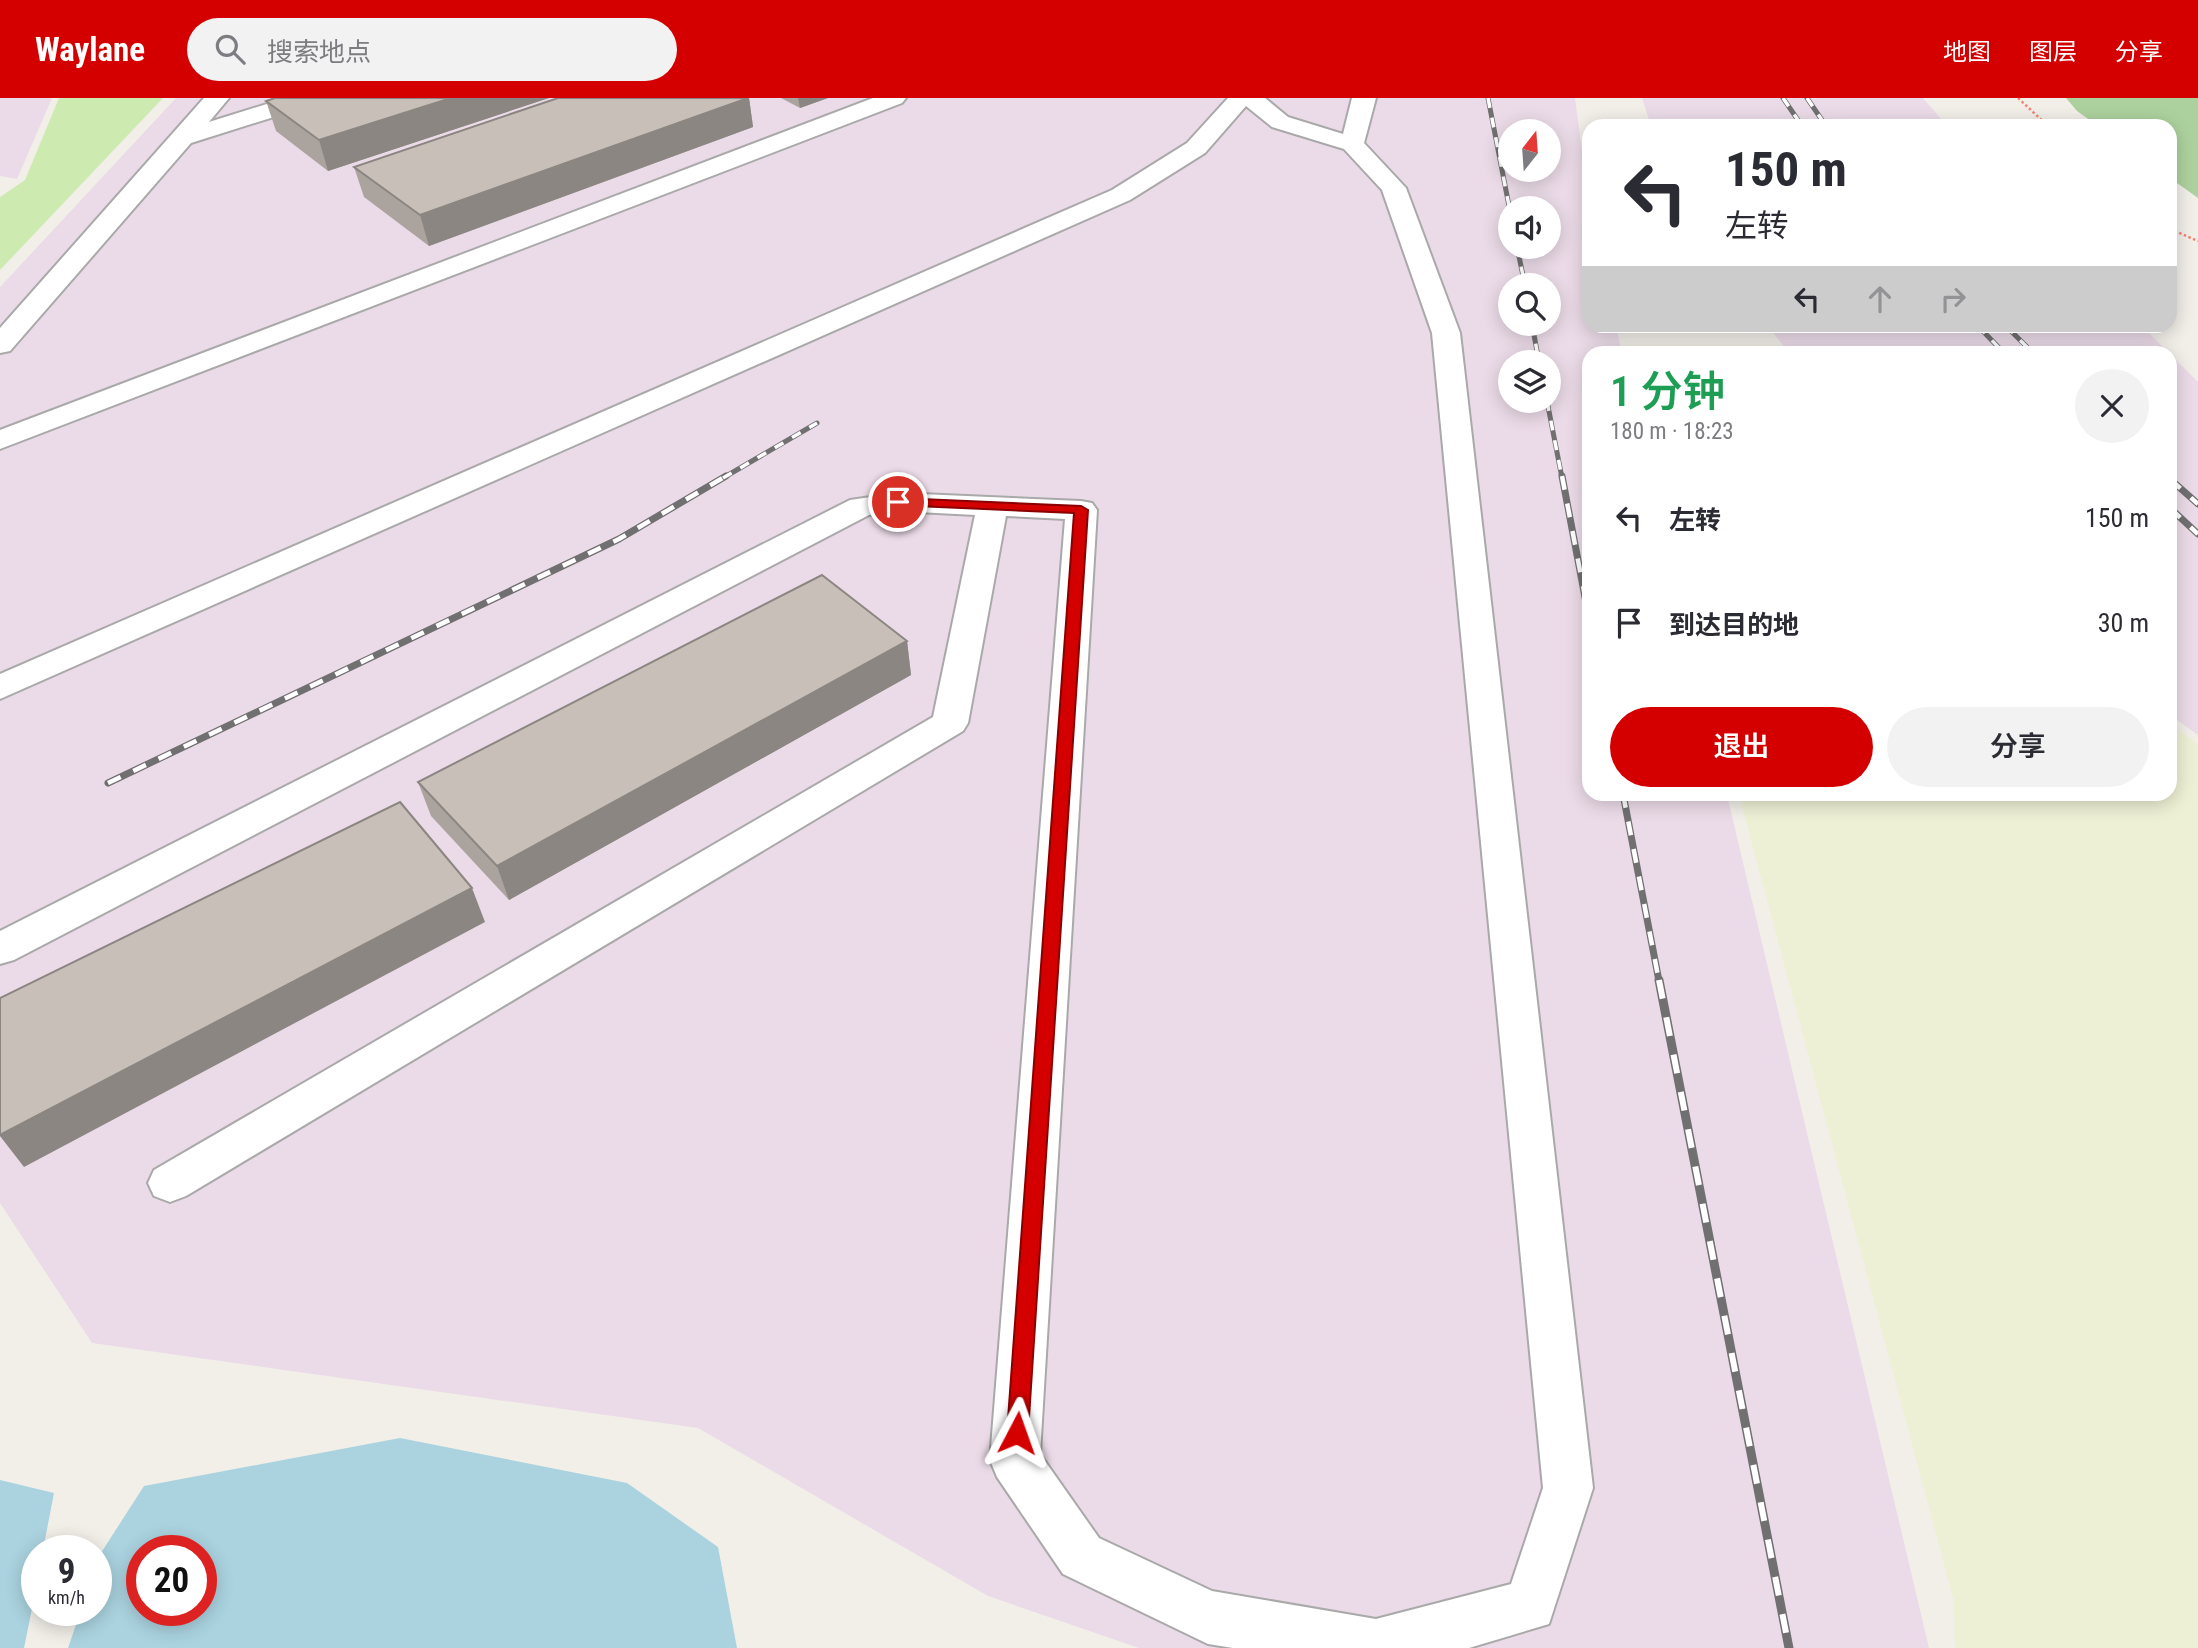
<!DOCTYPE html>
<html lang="zh">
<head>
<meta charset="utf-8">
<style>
  body { margin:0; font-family:"Roboto Condensed","Noto Sans SC",sans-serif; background:#f2f2f3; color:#2b2b33; height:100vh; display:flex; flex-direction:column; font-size:26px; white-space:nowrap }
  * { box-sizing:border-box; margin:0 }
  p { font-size:23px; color:#7c7c81 }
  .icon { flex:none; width:38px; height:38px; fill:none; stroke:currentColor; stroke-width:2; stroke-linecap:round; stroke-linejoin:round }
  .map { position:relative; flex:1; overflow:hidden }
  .side { position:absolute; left:1582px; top:248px; width:595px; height:455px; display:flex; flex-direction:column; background:#fff; border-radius:21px; box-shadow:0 4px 18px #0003 }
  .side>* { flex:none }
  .top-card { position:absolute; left:1582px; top:21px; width:595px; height:214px; border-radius:21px; box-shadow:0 4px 18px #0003; background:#fff; color:#2b2b33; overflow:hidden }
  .needle { width:46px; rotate:17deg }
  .fabs { position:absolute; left:1498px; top:21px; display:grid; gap:14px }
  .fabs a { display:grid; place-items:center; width:63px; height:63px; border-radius:50%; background:#fff; box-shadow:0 4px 18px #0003; font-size:35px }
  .speed { position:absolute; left:21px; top:1437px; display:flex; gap:14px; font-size:35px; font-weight:700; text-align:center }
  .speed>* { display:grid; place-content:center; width:91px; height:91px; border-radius:50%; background:#fff; box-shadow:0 4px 18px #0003; line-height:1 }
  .speed small { font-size:18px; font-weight:400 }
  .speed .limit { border:10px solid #d22; background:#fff; color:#111 }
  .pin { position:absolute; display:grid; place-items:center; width:60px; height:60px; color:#fff; margin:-30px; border:4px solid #fff; border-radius:50%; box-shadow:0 2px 7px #0007 }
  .me { position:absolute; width:77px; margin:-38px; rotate:4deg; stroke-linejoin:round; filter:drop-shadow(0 0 5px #0008) }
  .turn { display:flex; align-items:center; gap:24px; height:147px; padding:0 28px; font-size:32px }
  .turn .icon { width:91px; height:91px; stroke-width:2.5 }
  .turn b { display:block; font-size:49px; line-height:60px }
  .lanes { display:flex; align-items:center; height:66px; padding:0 28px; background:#0003; justify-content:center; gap:35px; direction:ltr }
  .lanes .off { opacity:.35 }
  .round { display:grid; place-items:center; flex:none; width:74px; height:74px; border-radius:37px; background:#f2f2f3 }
  .summary { display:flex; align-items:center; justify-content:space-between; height:119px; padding:0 28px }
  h1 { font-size:42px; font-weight:600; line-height:52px; color:#1e9e55 }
  .action { display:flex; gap:14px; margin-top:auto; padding:14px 28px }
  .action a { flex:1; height:80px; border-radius:42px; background:#d40000; color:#fff; font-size:28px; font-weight:600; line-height:80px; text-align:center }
  .action a+a { background:#f2f2f3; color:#2b2b33 }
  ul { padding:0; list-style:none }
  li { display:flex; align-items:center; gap:21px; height:105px; padding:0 28px }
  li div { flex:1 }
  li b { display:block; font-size:26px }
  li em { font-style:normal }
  header { display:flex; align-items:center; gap:42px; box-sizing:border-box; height:98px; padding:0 35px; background:#d40000; color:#fff }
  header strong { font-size:33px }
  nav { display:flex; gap:38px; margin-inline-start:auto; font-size:24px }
  .search { width:490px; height:63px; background:#f2f2f3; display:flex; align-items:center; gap:18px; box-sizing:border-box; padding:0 24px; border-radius:38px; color:#7c7c81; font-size:26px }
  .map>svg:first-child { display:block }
</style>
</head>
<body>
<header>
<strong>Waylane</strong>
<div class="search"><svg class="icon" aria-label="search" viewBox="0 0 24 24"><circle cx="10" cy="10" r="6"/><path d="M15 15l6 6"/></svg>搜索地点</div>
<nav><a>地图</a><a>图层</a><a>分享</a></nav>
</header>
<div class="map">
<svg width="2198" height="1550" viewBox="0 0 2198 1550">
  <rect width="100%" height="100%" fill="#f2efe9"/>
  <g fill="#ebdbe8" fill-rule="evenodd">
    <polygon points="0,0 52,0 17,81 0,78"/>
    <path d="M176,0H1575L1589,106V228H1616L1622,255L1589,256V696L1727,697L1929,1550H1139L988,1498L698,1330L92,1245L0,1105V189ZM1510,33H1549V72H1510ZM1510,110H1549V149H1510ZM1510,187H1549V226H1510ZM1510,264H1549V303H1510Z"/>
    <polygon points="1642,0 1923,0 1947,28 1651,28"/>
    <polygon points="1768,228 2142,228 2170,256 1789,255"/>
    <polygon points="2170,256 2198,284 2198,637 2170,617"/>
  </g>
  <polygon fill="#eef0d5" points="2170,626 2198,646 2198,1550 1955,1550 1954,1504 1739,697 2170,696"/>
  <polygon fill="#cdebb0" points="59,0 163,0 0,172 0,99 25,82"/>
  <polygon fill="#add19e" points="2066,0 2198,0 2198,100 2170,80 2170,28 2098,28 2077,13"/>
  <g fill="#aad3df" fill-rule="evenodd">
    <path d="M400,1340L627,1385L718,1449L737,1550H68L81,1512H96V1467L99,1458L144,1388ZM142,1452H201V1512H142Z"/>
    <polygon points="0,1382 54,1395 43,1452 37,1452 37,1486 24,1550 0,1550"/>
  </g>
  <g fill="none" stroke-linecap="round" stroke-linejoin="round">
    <defs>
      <g id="minor">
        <polygon points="204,0 229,0 209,24 286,0 322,0 318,5 191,45 10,253 0,255 0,230"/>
        <polygon points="873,0 906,0 902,5 0,351 0,332"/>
        <polygon points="1228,0 1265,0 1288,19 1343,36 1352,0 1376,0 1364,45 1406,90 1460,235 1593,1390 1549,1526 1469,1550 1233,1550 1208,1546 1063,1476 997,1379 990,1362 1065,421 1006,418 968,625 963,633 186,1098 170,1104 154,1098 148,1085 154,1072 933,619 975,417 898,413 869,417 14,862 0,866 0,833 850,402 898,395 1081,403 1092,405 1097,412 1040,1356 1099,1440 1212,1493 1376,1521 1511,1486 1543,1390 1432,235 1382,92 1344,51 1272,29 1246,8 1205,55 1130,102 0,601 0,576 1112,92 1187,45"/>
      </g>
    </defs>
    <use href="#minor" stroke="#a9a9a9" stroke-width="4"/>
    <g stroke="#fa8072" stroke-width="2.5" stroke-dasharray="2.5 2.5" stroke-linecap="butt">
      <polyline points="2018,0 2048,28"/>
      <polyline points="2170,131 2198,143"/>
    </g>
    <use href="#minor" fill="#fff" fill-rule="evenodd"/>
    <defs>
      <g id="rail-far2">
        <polyline points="1488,0 1510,113"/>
        <polyline points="1783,0 1802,28"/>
        <polyline points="1807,0 1826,28"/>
        <polyline points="1517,149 1525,187"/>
        <polyline points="1532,226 1539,264"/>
        <polyline points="1978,228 2005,256"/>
        <polyline points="2006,228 2034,256"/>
        <polyline points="1547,303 1562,380"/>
        <polyline points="723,380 817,325"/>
      </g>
      <g id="rail-far1">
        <polyline points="1562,378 1589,520"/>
        <polyline points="2170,381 2198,406"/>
        <polyline points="2170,410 2198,436"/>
        <polyline points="108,685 619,441 726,378"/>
        <polyline points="1623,696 1659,883"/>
      </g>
      <polyline id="rail" points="1659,882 1789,1550"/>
    </defs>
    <use href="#rail-far2" stroke="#707070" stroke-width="5"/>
    <use href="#rail-far1" stroke="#707070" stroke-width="7"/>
    <use href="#rail" stroke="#707070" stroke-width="9"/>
    <use href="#rail-far2" stroke="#fff" stroke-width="3.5" stroke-dasharray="10" stroke-linecap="butt"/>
    <use href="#rail-far1" stroke="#fff" stroke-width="4.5" stroke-dasharray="14" stroke-linecap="butt"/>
    <use href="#rail" stroke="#fff" stroke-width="6" stroke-dasharray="19" stroke-linecap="butt"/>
  </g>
  <g fill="#aba49e">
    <polygon points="549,0 328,73 276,33 266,3"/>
    <polygon points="558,0 749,0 753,29 429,148 364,99 354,69"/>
    <polygon points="781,0 828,0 800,10"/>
    <polygon points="907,543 911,577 509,802 431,718 418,684"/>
  </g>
  <g fill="#8b8681">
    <polygon points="451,0 549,0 328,73 319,42"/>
    <polygon points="748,0 749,0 753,29 429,148 420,117"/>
    <polygon points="798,0 828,0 800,10"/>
    <polygon points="907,543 911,577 509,802 497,768"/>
    <polygon points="472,790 485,824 24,1069 0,1038 0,1037"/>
  </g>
  <g fill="#c7bfb8" stroke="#8b8681" stroke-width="2">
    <polygon points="275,0 451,0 319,42 266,3"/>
    <polygon points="558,0 748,0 420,117 354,69"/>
    <polygon points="822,477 907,543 497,768 418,684"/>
    <polygon points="400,704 472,790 0,1037 0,900"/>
  </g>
  <polygon fill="#d40000" stroke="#8a0000" stroke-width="2" points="898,400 1081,408 1088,412 1028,1335 1025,1342 1017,1345 1010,1342 1007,1335 1074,415 894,407 894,402"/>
</svg>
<div class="fabs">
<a><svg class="needle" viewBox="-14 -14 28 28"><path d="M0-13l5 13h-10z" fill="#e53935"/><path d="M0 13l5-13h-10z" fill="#7c7c81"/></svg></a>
<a><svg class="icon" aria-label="sound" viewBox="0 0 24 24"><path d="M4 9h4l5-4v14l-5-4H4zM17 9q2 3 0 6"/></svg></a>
<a><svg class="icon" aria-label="search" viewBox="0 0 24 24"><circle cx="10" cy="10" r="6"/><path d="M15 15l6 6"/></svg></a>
<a><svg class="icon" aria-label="layers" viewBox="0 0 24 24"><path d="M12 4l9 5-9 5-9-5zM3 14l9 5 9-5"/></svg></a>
</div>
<div class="speed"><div>9<small>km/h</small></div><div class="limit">20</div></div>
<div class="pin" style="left:898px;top:404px;background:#d93025"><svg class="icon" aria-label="arrive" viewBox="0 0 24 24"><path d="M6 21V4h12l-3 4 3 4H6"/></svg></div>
<svg class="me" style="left:1017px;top:1335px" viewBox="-20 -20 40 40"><path d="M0-17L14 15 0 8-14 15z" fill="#d40000" stroke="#fff" stroke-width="4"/></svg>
<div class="top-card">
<div class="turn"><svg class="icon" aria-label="left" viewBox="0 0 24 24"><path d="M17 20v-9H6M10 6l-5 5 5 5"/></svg><div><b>150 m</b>左转</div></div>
<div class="lanes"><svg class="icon" aria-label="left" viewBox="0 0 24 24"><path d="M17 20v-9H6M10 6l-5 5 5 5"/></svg><svg class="icon off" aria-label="ahead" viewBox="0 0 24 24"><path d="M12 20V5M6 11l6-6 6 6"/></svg><svg class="icon off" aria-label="right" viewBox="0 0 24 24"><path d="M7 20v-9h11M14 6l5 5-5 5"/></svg></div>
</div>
<section class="side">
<div class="summary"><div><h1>1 分钟</h1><p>180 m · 18:23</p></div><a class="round"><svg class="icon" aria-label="close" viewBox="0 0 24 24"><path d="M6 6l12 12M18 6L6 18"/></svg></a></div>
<ul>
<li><svg class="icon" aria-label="left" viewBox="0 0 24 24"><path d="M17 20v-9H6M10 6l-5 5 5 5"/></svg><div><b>左转</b></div><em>150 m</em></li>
<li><svg class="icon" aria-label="arrive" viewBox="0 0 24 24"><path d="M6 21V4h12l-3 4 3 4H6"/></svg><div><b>到达目的地</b></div><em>30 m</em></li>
</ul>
<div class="action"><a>退出</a><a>分享</a></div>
</section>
</div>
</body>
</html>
